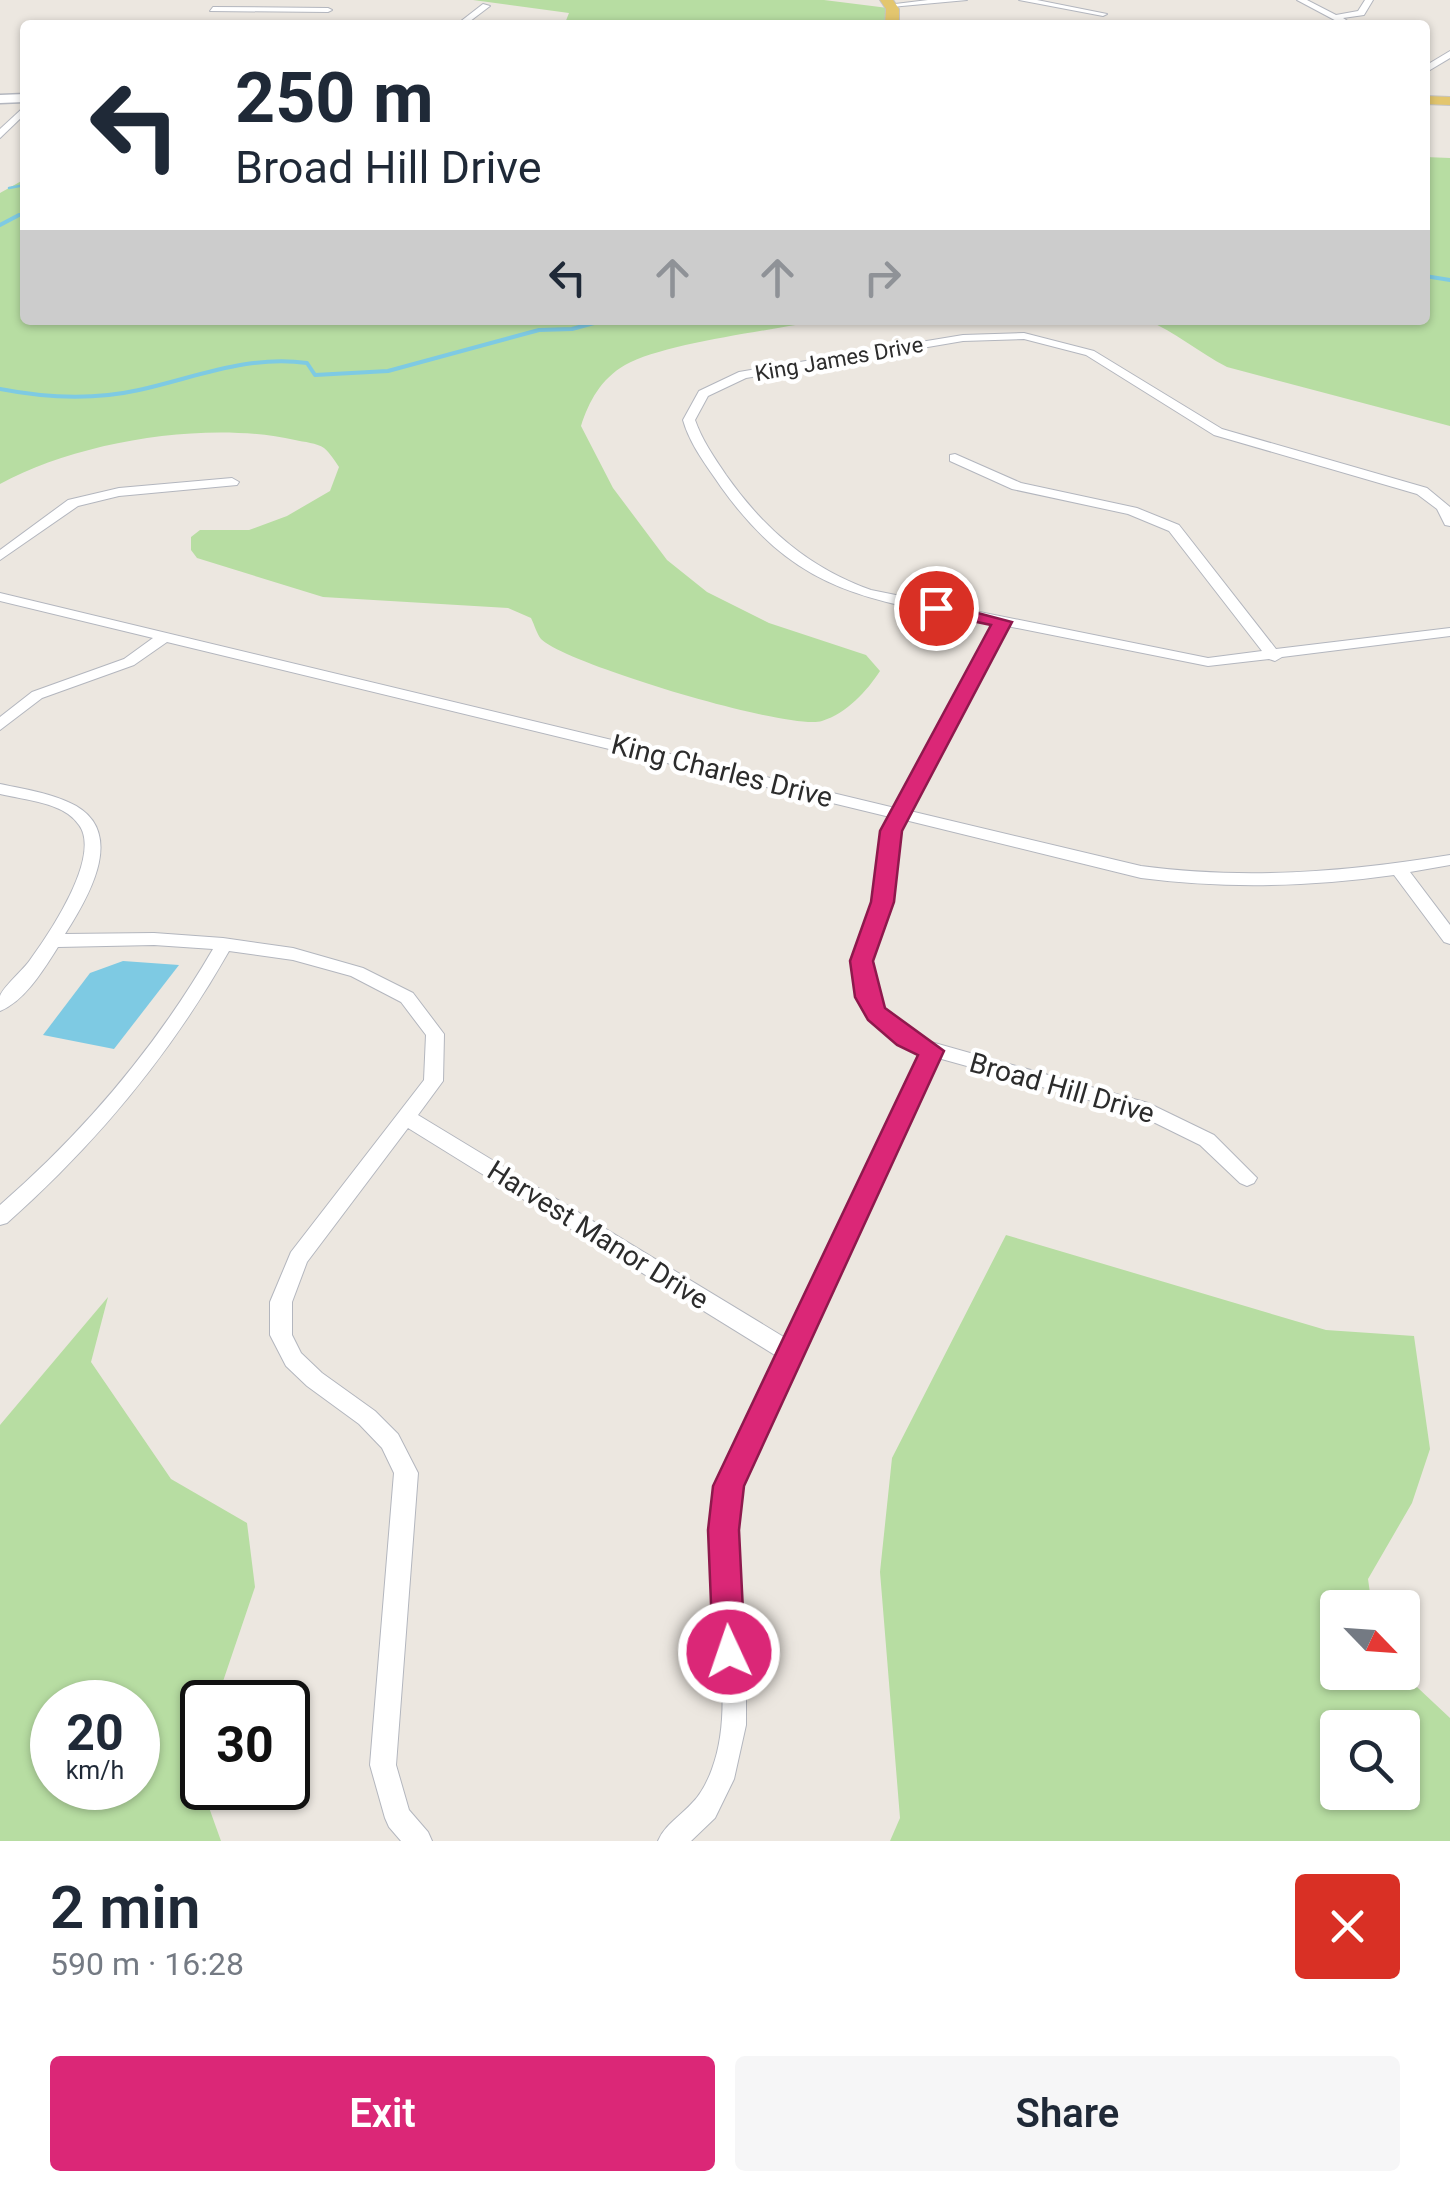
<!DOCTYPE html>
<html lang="en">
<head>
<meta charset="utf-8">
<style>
  body { margin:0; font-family:Roboto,sans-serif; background:#f6f6f7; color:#1f2937; height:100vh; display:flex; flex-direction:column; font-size:38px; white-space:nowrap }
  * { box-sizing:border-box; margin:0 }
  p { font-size:32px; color:#747a83 }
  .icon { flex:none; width:55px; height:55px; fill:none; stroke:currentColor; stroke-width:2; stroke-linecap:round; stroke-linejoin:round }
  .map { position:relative; height:1841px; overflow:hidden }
  .sheet { display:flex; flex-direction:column; background:#fff; flex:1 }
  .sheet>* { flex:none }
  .top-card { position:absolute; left:20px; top:20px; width:1410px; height:305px; border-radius:10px; box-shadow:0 2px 8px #0004; background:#fff; color:#1f2937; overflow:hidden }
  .needle { width:65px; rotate:115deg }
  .buttons { position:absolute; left:1320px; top:1590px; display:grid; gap:20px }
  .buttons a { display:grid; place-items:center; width:100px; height:100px; border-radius:10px; background:#fff; box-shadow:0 2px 8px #0004; font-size:50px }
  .speed { position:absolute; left:30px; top:1680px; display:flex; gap:20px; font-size:50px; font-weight:700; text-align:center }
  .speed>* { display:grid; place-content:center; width:130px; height:130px; border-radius:50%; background:#fff; box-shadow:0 2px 8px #0004; line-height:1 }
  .speed small { font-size:25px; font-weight:400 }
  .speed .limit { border:5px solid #111; border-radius:15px; background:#fff; color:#111 }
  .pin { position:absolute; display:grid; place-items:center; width:85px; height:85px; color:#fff; margin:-42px; border:5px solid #fff; border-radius:50%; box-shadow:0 2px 10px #0007 }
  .me { position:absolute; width:110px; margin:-55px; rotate:357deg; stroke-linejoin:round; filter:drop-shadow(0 0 8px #0008) }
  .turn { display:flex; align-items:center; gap:35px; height:210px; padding:0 50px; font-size:45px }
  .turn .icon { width:130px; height:130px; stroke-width:2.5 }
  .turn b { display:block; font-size:70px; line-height:85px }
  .lanes { display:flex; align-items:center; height:95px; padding:0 50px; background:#0003; justify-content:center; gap:50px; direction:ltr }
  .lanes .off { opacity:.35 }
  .round { display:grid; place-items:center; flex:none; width:105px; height:105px; border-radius:10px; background:#f6f6f7 }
  .overview { display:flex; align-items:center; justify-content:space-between; height:170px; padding:0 50px }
  h1 { font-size:60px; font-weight:600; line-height:75px }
  .cta { display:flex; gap:20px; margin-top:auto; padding:20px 50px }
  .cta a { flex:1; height:115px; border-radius:10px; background:#db2777; color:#fff; font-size:40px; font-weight:600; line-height:115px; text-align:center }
  .cta a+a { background:#f6f6f7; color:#1f2937 }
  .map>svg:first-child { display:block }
</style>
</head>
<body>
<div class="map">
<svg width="1450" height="1841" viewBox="0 0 1450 1841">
  <rect width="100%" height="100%" fill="#ece7e0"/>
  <g fill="#b7dda2" fill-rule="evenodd">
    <polygon points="473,0 824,0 888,8 885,25 557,25 565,23 569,13"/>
    <path d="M1425,157L1450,158V426L1227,367C1198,352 1176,332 1146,320H1425Z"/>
    <path d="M25,179V320H823C774,330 664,343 625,365C601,379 589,401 581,426L613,488L667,560L707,592L769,623L866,655L880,671C867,691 847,713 822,721C789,731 566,664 541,639C537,634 534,624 531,618L508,608L323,597L197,558L191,550V537L200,530H249L287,516L330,491L339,467C335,461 330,453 324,448C317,443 304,442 295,440C208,420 78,441 0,484V193Z"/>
    <path d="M1006,1235L1326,1330L1414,1336L1430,1449L1412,1503L1368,1579L1372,1607L1338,1608V1672L1402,1673L1450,1718V1841H890L900,1818L880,1572L892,1458ZM1338,1728H1402V1792H1338Z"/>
    <path d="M108,1297L91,1362L171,1479L247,1523L255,1587L216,1702H202V1788L221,1841H0V1425ZM52,1702H138V1788H52Z"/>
  </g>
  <polygon fill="#7ecae3" points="123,961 179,965 114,1049 43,1035 90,973"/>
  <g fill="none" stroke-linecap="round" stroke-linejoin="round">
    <g stroke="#7ecae3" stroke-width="2.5">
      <polyline points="9,188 25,185"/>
      <polyline points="14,218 25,212"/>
    </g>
    <g stroke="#7ecae3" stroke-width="4">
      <polyline points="0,225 19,215"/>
      <polyline points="1425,276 1450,280"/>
      <path d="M0,389C46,398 94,400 139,390C197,377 247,355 307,363L315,375L388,371L539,330L572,329L605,320"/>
    </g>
    <defs>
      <g id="street">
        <polygon points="928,0 967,0 891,7 887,5"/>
        <polygon points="1019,0 1037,0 1107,14 1103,16"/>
        <polygon points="1297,0 1307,0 1336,15 1358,11 1365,0 1373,0 1364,15 1343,18 1354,25 1344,25"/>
        <polygon points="483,4 490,6 465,25 456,25"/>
        <polygon points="213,7 328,8 332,10 328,12 210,11"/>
        <polygon points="1450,51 1450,58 1425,73 1425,66"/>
        <polygon points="25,106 25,114 0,138 0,129"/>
        <path d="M1024,333L1094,351L1222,429L1427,488L1450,507V526L1445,525L1437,509L1417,494L1214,435L1086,355L1024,339L963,341L746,378L708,396L695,420C702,440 714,457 726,475C764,529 809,568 871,590L1208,658L1262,651L1169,531L1128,514L1012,489L950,461V455L955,454L1021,483L1137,508L1179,525L1276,649L1450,628V636L1282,657L1275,661L1269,659L1208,666L1007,626L910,811L1141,866C1246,880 1346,872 1450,855V865L1410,872L1450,925V944L1444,942L1394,875C1309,887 1226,889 1141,878L905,820L899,831L892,902L871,961L876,997L884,1009L924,1040L1148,1103L1214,1135L1257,1178L1254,1183L1247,1186L1240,1183L1200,1145L1135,1113L938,1058L741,1486L735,1530L746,1677V1725L734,1779L715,1818L691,1841H658C665,1824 681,1816 693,1802C701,1794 708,1780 712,1769C739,1697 705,1601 712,1526C718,1466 753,1411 778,1357L408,1128L307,1262L292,1302V1335L301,1353L322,1373L375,1411L398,1434L418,1473L396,1765L409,1810L428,1832L432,1841H401L389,1827L385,1818L370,1765L394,1473L382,1448L359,1424L307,1386L286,1366L270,1335V1302L291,1252L424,1080L426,1035L401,1002L351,976L293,960L229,951C170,1055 97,1143 7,1223L0,1225V1205C85,1131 156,1047 213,949L154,945L58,947C44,969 25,1001 0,1011C0,1006 0,1001 0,996C3,987 24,969 30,960C49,934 102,856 79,825C64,802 24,800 0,794V784C23,789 46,792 68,802C129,828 90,895 65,934L154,933L223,938L293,948L363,968L413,993L444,1034L443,1081L418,1115L787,1339L922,1053C884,1042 847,1000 854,959C857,939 870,921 875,901C881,872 876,843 890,817L167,642L134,665L42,698L0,730V717L32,692L124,659L153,638L0,601V593L895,808L994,624C871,599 800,597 721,487C707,466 690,445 683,420L699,391L739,372L963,335Z"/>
        <polygon points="232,478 239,482 237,485 119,496 78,506 0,560 0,550 68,500 119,488"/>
      </g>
      <polygon id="secondary" points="25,94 25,102 0,103 0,95"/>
      <g id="primary">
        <polygon points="880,0 893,0 899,9 899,25 885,25 886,9"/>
        <polygon points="1425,96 1450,97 1450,105 1425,104"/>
      </g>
    </defs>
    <use href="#street" stroke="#b3b6be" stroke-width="2"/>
    <use href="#secondary" stroke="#b3b6be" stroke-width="3"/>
    <use href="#primary" stroke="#c4c4c4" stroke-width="2"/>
    <use href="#street" fill="#fff" fill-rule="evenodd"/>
    <use href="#secondary" fill="#fff" fill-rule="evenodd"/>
    <use href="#primary" fill="#e3c66e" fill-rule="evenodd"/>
  </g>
  <polygon fill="#db2777" stroke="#8e194d" stroke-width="2.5" points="936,602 1012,622 902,831 894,902 873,961 885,1008 944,1051 744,1486 739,1530 745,1652 740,1663 729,1667 718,1663 713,1652 708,1530 713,1486 918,1055 897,1045 868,1020 855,997 850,961 871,902 880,831 991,625 929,612 929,604"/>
  <g text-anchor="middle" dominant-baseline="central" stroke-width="9" stroke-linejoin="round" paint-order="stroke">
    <g font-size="22" fill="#2c2c2c" stroke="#fff">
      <text transform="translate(839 359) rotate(-10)">King James Drive</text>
    </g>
    <g font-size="28" fill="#2c2c2c" stroke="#fff">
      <text transform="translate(722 771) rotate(14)">King Charles Drive</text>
      <text transform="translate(1062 1088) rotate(16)">Broad Hill Drive</text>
      <text transform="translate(598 1235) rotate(32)">Harvest Manor Drive</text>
    </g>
  </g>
</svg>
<div class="buttons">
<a><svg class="needle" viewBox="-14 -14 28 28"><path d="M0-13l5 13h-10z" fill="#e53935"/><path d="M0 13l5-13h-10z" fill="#747a83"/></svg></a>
<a><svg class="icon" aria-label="search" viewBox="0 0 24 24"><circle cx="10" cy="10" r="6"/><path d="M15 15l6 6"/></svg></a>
</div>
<div class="speed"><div>20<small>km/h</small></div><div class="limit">30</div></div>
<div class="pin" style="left:936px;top:608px;background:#d93025"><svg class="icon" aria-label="arrive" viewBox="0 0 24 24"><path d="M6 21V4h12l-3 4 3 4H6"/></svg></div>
<svg class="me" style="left:729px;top:1652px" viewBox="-20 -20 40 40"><circle r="17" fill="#db2777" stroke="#fff" stroke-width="3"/><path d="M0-11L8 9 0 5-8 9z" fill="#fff"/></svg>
<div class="top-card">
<div class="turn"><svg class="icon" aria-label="left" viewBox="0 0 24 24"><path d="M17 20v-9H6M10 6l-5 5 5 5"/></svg><div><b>250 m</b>Broad Hill Drive</div></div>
<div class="lanes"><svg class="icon" aria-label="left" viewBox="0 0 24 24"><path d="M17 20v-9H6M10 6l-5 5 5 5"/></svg><svg class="icon off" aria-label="ahead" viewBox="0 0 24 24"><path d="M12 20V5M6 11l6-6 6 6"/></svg><svg class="icon off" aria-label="ahead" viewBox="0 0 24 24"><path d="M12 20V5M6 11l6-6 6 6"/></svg><svg class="icon off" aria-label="right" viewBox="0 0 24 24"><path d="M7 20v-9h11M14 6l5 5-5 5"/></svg></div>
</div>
</div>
<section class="sheet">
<div class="overview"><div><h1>2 min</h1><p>590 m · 16:28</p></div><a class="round" style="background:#d93025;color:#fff"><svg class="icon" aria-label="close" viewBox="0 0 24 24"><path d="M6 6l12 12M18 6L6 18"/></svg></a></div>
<div class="cta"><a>Exit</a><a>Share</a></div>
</section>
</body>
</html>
